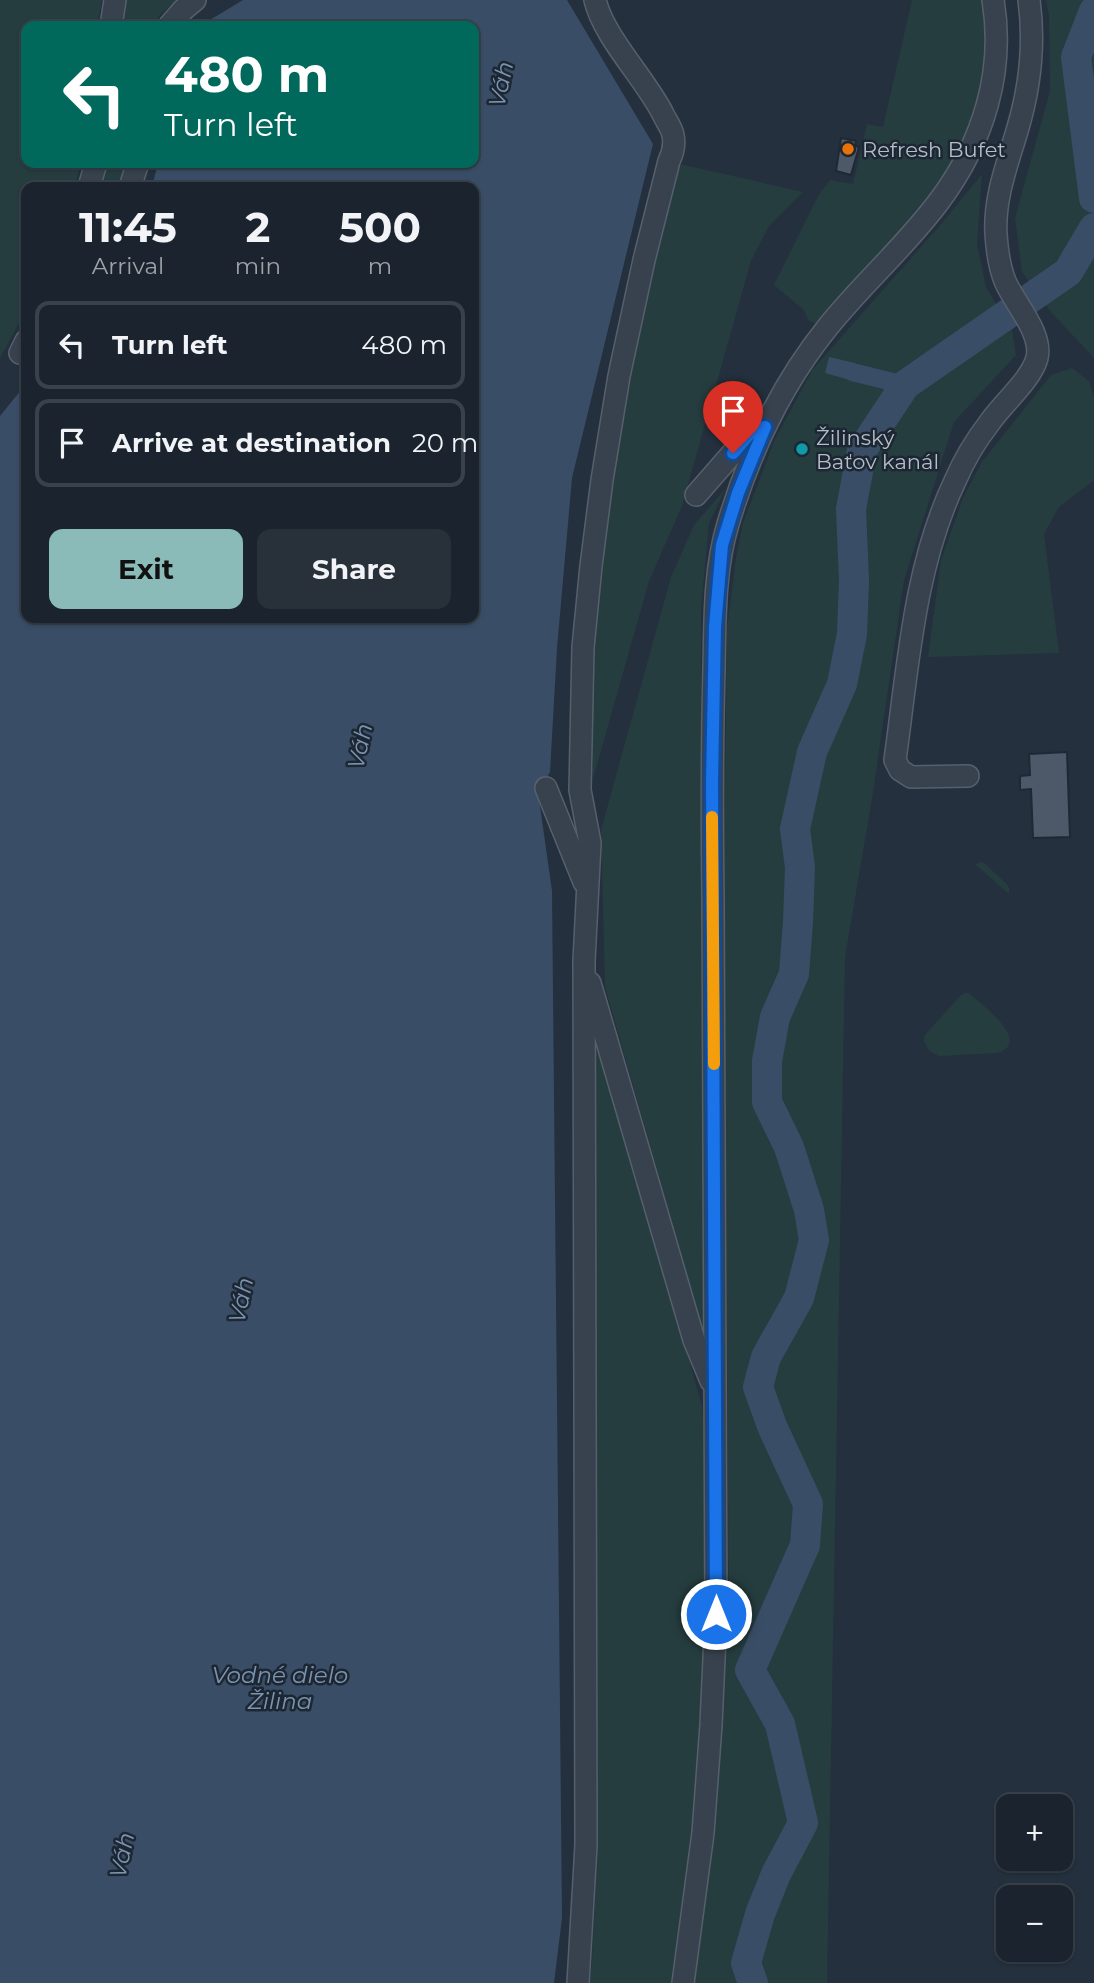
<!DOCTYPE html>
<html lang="en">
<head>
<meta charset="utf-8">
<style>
  body { margin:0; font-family:Montserrat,sans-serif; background:#28303a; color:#f1f3f6; height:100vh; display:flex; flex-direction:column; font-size:26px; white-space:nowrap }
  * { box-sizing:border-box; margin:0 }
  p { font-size:23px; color:#a0a4aa }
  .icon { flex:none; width:38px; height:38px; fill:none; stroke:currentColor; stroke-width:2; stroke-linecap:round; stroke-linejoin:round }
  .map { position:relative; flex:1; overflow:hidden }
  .drawer { position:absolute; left:21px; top:182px; width:458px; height:441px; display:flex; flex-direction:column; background:#1b242e; border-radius:14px; box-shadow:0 2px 5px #0004,0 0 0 2px #39414a }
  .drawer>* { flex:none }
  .hud { position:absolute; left:21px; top:21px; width:458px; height:147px; border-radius:14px; box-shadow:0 2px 5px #0004,0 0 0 2px #39414a; background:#00695c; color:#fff; overflow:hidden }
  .fabs { position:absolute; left:996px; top:1794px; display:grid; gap:14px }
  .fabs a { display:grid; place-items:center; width:77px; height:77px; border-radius:14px; background:#1b242e; box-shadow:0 2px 5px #0004,0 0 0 2px #39414a; font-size:35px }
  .pin { position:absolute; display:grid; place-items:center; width:60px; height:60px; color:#fff; margin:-72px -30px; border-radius:50% 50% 50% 0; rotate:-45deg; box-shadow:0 0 7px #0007 }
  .pin .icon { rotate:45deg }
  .me { position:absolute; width:77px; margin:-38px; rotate:0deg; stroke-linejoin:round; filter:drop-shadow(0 0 5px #0008) }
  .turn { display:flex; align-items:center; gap:24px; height:147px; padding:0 28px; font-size:32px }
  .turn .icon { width:91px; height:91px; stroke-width:2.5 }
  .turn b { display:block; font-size:49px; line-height:60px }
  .eta { display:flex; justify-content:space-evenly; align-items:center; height:119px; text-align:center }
  .eta b { font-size:42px; font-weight:700; line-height:49px }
  .cta { display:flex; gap:14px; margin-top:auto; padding:14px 28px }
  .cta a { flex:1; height:80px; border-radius:14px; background:#8bbbb9; color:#111; font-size:28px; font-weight:700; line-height:80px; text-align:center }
  .cta a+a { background:#28303a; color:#f1f3f6 }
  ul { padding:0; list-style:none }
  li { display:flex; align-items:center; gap:21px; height:88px; margin:0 14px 10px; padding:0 14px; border:4px solid #39414a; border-radius:14px }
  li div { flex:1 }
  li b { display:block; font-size:26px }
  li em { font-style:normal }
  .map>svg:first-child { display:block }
</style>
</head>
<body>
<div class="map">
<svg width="1094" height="1983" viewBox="0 0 1094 1983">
  <rect width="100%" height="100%" fill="#24303e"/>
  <g fill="#263d3f">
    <polygon points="0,0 102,0 97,26 26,26 26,163 81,163 74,187 26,187 26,310 0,358"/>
    <path d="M121,0H179C169,6 157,15 153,26H116Z"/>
    <path d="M912,0H981C987,27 986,58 980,85C958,195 880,241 817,324L808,320L804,310L774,285L818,196L830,180L853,184L867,124L883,127Z"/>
    <polygon points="1046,0 1094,0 1094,358 1050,311 1022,272 1015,218 1050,91 1049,15"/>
    <polygon points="100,163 132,163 123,187 95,187"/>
    <polygon points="680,164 803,192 769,226 751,261 682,506 649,581 593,779 593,650 614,453 646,295"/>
    <polygon points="982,174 977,244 986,287 1012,330 1016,355 954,422 904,580 872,799 845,957 827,1983 589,1983 592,1962 597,1854 595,1023 702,1406 729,1635 724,874 727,630 736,558 743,523 775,439 813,369 942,223"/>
    <polygon points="1072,368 1089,381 1094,397 1094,480 1059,507 1044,534 1059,653 928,657 941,560 963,498 982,462 1051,375"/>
    <polygon points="726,488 709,523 701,609 704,1334 605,987 601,830 671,577 694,525"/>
    <polygon points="981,862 984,863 1007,884 1009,888 1009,894 977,866 976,864"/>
    <path d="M965,993H969C982,1005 1033,1042 997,1053L939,1056L929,1051L924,1041L925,1035L960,996Z"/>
  </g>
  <g fill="#394e66">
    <polygon points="243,0 567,0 653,144 572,478 557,648 550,772 538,792 552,891 562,1918 554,1983 0,1983 0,416 26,384 26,618 474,618 474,187 152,187 158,163 474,163 474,26 200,26"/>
    <polygon points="829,357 855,363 850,380 825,373"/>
  </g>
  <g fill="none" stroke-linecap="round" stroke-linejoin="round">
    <polyline stroke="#394e66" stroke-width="18" points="852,372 905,385"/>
    <g stroke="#394e66" stroke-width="30">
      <polyline points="1094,11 1076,57 1094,198"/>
      <polyline points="753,1983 746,1963 760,1914 776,1874 803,1823 780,1724 750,1670 805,1545 808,1504 772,1426 758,1387 766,1357 799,1298 814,1240 809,1210 789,1147 767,1102 767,1061 775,1017 794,974 798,922 800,867 795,829 812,752 842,684 852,634 854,580 851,509 862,450 905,385 1068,272 1094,228"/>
    </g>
  </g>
  <g fill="#4d5969" stroke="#1f2935" stroke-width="2">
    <polygon points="841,138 856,141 855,146 859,147 851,175 836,171"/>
    <polygon points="1067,752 1070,837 1033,838 1031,789 1020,790 1020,776 1030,775 1029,754"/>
  </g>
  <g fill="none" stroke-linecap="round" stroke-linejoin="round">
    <defs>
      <g id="minor">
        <polyline points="111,26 115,0"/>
        <polyline points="169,26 183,10 195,0"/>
        <polyline points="89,187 96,163"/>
        <polyline points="130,187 138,163"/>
        <polyline points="20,353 26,341"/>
        <polyline points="696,495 751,432 765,427"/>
        <path d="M968,776L911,777L900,770L895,760C908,667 914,567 955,481C964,460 976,440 990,422C1003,403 1031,380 1037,358C1043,333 1014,303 1005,281C999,266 997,250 996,234C994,198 1007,165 1017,131C1030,88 1035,44 1029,0"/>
        <polyline points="546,788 584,882"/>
        <polyline points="590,983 694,1340 711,1381"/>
        <path d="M578,1983L586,1845L584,961L590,843L580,790L583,647L591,566L602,480L619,376L644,260L669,161C673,153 675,145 673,135C672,129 667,122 664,116C646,79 604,38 595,0"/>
        <path d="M683,1983L703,1833L711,1725L716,1614C715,1376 714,1137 713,898C712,822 712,745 714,668C715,621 714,570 728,524C749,454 781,385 827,328C863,283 906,246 940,200C983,142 1005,72 993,0"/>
      </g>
    </defs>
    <use href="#minor" stroke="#56606c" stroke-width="24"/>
    <use href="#minor" stroke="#38424e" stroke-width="21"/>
  </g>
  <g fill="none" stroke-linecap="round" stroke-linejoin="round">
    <defs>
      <polyline id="route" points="716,1614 712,781 715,627 722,545 738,493 765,427 751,432 733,453"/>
    </defs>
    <use href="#route" stroke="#114b97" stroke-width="18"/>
    <use href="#route" stroke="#1a73e8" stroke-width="12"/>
    <polyline stroke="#f59e0b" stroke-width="12" points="712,817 714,1064"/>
  </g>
  <circle fill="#e8710a" stroke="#1d2733" stroke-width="2.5" cx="848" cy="149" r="7"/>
  <circle fill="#0f9aa8" stroke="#1d2733" stroke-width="2.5" cx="802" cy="449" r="7"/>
  <g text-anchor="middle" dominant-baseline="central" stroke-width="5" stroke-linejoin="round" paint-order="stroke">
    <g font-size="21" fill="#b4bdc9" stroke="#1d2733" text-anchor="start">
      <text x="862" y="149">Refresh Bufet</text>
      <text x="816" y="437">Žilinský<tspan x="816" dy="24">Baťov kanál</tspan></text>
    </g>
    <g font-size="23" font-style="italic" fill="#7c94b0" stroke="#1d2733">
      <text transform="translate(501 84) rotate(-78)">Váh</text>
      <text transform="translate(360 746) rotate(-78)">Váh</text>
      <text transform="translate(241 1300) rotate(-78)">Váh</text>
      <text x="280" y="1675">Vodné dielo<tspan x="280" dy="26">Žilina</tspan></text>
      <text transform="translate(122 1855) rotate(-78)">Váh</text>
    </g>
  </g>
</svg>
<div class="fabs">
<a>+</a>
<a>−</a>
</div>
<div class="pin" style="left:733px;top:453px;background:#d93025"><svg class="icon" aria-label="arrive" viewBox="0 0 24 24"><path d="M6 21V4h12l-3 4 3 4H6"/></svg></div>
<svg class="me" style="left:716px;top:1614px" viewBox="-20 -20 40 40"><circle r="17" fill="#1a73e8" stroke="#fff" stroke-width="3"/><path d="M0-11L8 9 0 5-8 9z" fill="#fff"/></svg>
<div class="hud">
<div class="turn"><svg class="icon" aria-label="left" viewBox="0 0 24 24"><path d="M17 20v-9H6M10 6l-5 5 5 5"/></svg><div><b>480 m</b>Turn left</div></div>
</div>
<section class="drawer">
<div class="eta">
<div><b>11:45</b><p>Arrival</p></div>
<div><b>2</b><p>min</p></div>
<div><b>500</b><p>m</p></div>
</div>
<ul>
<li><svg class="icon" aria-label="left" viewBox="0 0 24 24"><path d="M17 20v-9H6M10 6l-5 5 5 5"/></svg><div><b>Turn left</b></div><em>480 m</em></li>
<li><svg class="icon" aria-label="arrive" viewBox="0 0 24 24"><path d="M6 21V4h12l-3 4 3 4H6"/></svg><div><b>Arrive at destination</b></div><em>20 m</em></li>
</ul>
<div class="cta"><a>Exit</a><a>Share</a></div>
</section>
</div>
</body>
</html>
